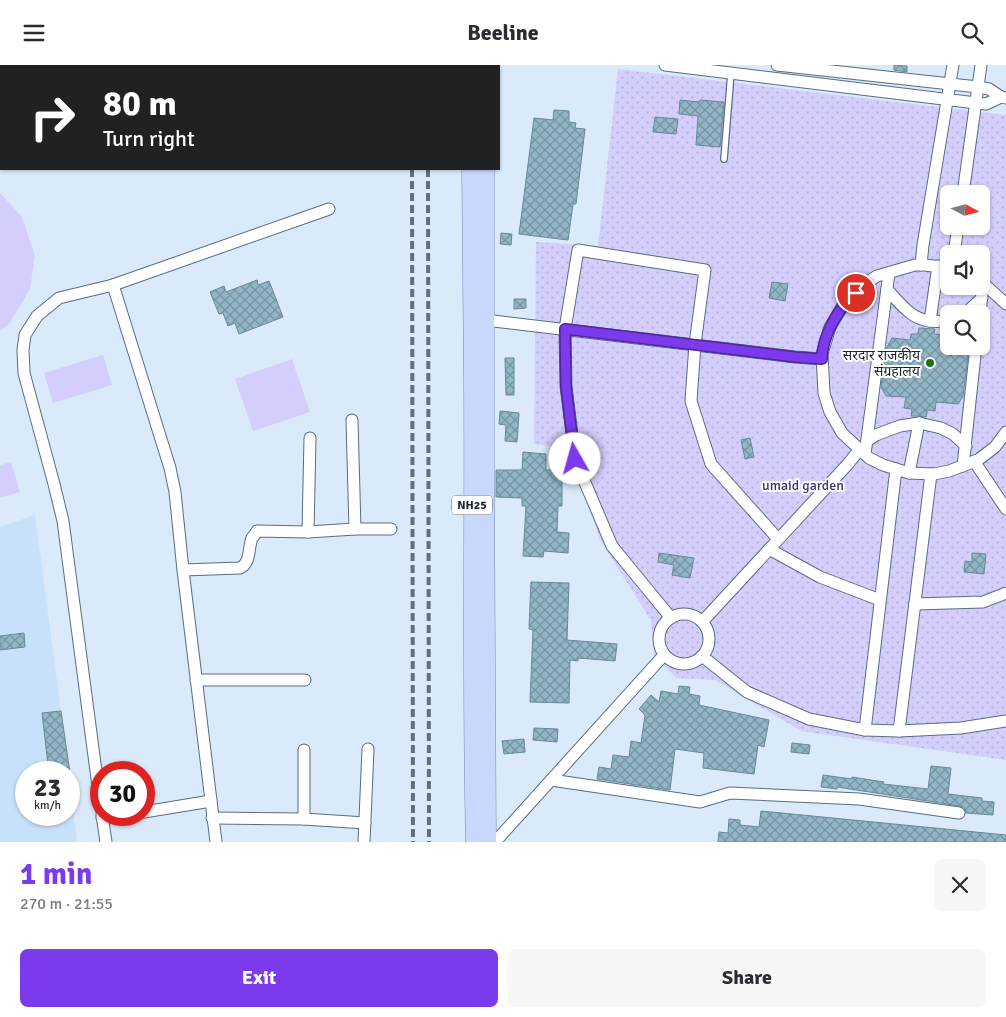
<!DOCTYPE html>
<html lang="en">
<head>
<meta charset="utf-8">
<style>
  body { margin:0; font-family:Signika,"Noto Sans Devanagari",sans-serif; background:#f7f7f7; color:#2b2b33; height:100vh; display:flex; flex-direction:column; font-size:19px; white-space:nowrap }
  * { box-sizing:border-box; margin:0 }
  p { font-size:16px; color:#7c7c81 }
  .icon { flex:none; width:28px; height:28px; fill:none; stroke:currentColor; stroke-width:2; stroke-linecap:round; stroke-linejoin:round }
  .map { position:relative; height:777px; overflow:hidden }
  .panel { display:flex; flex-direction:column; background:#fff; flex:1 }
  .panel>* { flex:none }
  .guide { position:absolute; left:0px; top:0px; width:500px; height:105px; box-shadow:0 1px 4px #0004; background:#202124; color:#fff; overflow:hidden }
  .needle { width:32px; rotate:97deg }
  .fabs { position:absolute; left:940px; top:120px; display:grid; gap:10px }
  .fabs a { display:grid; place-items:center; width:50px; height:50px; border-radius:8px; background:#fff; box-shadow:0 1px 4px #0004; font-size:25px }
  .speed { position:absolute; left:15px; top:696px; display:flex; gap:10px; font-size:25px; font-weight:700; text-align:center }
  .speed>* { display:grid; place-content:center; width:65px; height:65px; border-radius:50%; background:#fff; box-shadow:0 1px 4px #0004; line-height:1 }
  .speed small { font-size:12px; font-weight:400 }
  .speed .limit { border:8px solid #d22; background:#fff; color:#111 }
  .pin { position:absolute; display:grid; place-items:center; width:42px; height:42px; color:#fff; margin:-21px; border:2px solid #fff; border-radius:50%; box-shadow:0 1px 5px #0007 }
  .me { position:absolute; width:55px; margin:-28px; rotate:353deg; stroke-linejoin:round; filter:drop-shadow(0 0 4px #0008) }
  .turn { display:flex; align-items:center; gap:18px; height:105px; padding:0 20px; font-size:22px }
  .turn .icon { width:65px; height:65px; stroke-width:2.5 }
  .turn b { display:block; font-size:35px; line-height:42px }
  .round { display:grid; place-items:center; flex:none; width:52px; height:52px; border-radius:8px; background:#f7f7f7 }
  .overview { display:flex; align-items:center; justify-content:space-between; height:85px; padding:0 20px }
  h1 { font-size:30px; font-weight:700; line-height:38px; color:#7c3aed }
  .action { display:flex; gap:10px; margin-top:auto; padding:10px 20px }
  .action a { flex:1; height:58px; border-radius:8px; background:#7c3aed; color:#fff; font-size:20px; font-weight:700; line-height:58px; text-align:center }
  .action a+a { background:#f7f7f7; color:#2b2b33 }
  header { display:flex; justify-content:space-between; align-items:center; height:65px; padding:0 20px; background:#fff; font-size:22px; font-weight:700 }
  .map>svg:first-child { display:block }
</style>
</head>
<body>
<header><svg class="icon" aria-label="menu" viewBox="0 0 24 24"><path d="M4 6h16M4 12h16M4 18h16"/></svg>Beeline<svg class="icon" aria-label="search" viewBox="0 0 24 24"><circle cx="10" cy="10" r="6"/><path d="M15 15l6 6"/></svg></header>
<div class="map">
<svg width="1006" height="777" viewBox="0 0 1006 777">
  <defs>
    <pattern id="park-dots" width="8" height="8" patternUnits="userSpaceOnUse" patternTransform="scale(1.25)"><rect width="8" height="8" fill="#d4cefd"/><path d="M2 2h.1M6 6h.1" fill="none" stroke="#b5b1d9" stroke-width="1.8" stroke-linecap="round"/></pattern>
    <pattern id="building-cross-hatch" width="8" height="8" patternUnits="userSpaceOnUse" patternTransform="scale(1.25)"><rect width="8" height="8" fill="#92b6c6"/><path d="M0 0l8 8M0 8l8-8" fill="none" stroke="#7694a1"/></pattern>
  </defs>
  <rect width="100%" height="100%" fill="#daeafa"/>
  <polygon fill="#c8e1fb" points="35,450 69,707 26,708 26,750 69,750 69,709 77,777 0,777 0,462"/>
  <path fill="url(#park-dots)" fill-rule="evenodd" d="M618,4L1006,50V695L801,666L715,615L677,613L654,592L651,555L600,475L571,384L534,379L536,177L598,181ZM949,129H981V161H949ZM949,189H981V221H949ZM949,249H981V281H949Z"/>
  <g fill="#d4cefd">
    <polygon points="0,128 22,152 35,191 30,224 9,259 0,266"/>
    <polygon points="103,290 112,320 53,338 44,308"/>
    <polygon points="292,294 310,347 253,366 235,314"/>
    <polygon points="11,397 20,427 0,433 0,400"/>
  </g>
  <g fill="url(#building-cross-hatch)" stroke="#678998">
    <polygon points="894,0 907,1 907,7 894,5"/>
    <polygon points="680,35 699,37 700,35 724,37 720,82 696,80 698,51 679,49"/>
    <polygon points="554,45 569,46 569,57 576,58 575,63 585,64 576,139 573,139 568,175 519,169 534,53 553,55"/>
    <polygon points="655,52 678,54 676,69 653,67"/>
    <polygon points="501,168 512,169 511,180 500,179"/>
    <polygon points="257,215 258,220 269,216 283,252 239,269 235,258 228,261 223,248 219,249 210,227 224,221 226,227"/>
    <polygon points="772,217 788,219 785,236 769,233"/>
    <polygon points="514,234 526,234 526,243 514,244"/>
    <polygon points="919,263 935,264 934,269 944,270 943,280 949,280 949,281 963,281 968,290 963,331 958,339 936,337 935,346 927,345 926,352 920,351 911,351 912,344 904,343 906,332 886,331 881,322 886,284 892,273 910,275 911,269 918,269"/>
    <polygon points="505,293 514,293 514,330 506,330"/>
    <polygon points="500,346 519,348 517,377 505,376 506,360 499,359"/>
    <polygon points="750,373 754,392 745,394 741,375"/>
    <polygon points="523,387 546,389 546,405 562,405 562,441 558,441 557,467 569,468 568,488 544,486 543,492 523,491 526,441 522,441 522,433 496,432 496,405 522,405"/>
    <polygon points="659,488 694,493 690,513 672,510 674,500 658,497"/>
    <polygon points="972,488 986,489 984,509 964,507 965,496 972,497"/>
    <polygon points="531,517 569,518 567,575 617,579 615,596 578,593 578,596 570,595 569,638 530,637 533,565 529,564"/>
    <polygon points="24,568 25,582 0,585 0,571"/>
    <polygon points="679,621 690,622 689,629 700,631 699,640 769,655 764,682 758,680 754,709 703,703 704,688 675,684 670,725 597,714 599,702 611,704 613,690 629,692 631,676 641,678 645,650 639,644 651,630 659,637 661,626 678,629"/>
    <polygon points="61,646 70,708 49,708 42,648"/>
    <polygon points="534,663 558,664 557,677 533,675"/>
    <polygon points="524,674 525,687 504,689 502,676"/>
    <polygon points="792,678 810,680 809,689 791,687"/>
    <polygon points="931,701 951,703 948,729 982,733 982,736 994,737 993,750 966,748 964,742 960,741 837,722 837,724 821,722 823,710 852,714 852,712 884,717 883,719 928,724"/>
    <polygon points="761,746 1006,770 1006,777 718,777 719,767 728,768 729,754 740,755 740,760 759,762"/>
  </g>
  <g fill="none" stroke-linecap="round" stroke-linejoin="round">
    <defs>
      <g id="service">
        <polyline points="0,67 1,67"/>
        <polyline points="724,94 731,8"/>
      </g>
      <g id="minor">
        <polyline points="665,0 976,38 986,39 1001,32"/>
        <polyline points="777,0 978,22 989,24 1001,32 1006,33"/>
        <polyline points="963,129 981,0"/>
        <polyline points="954,189 958,161"/>
        <polyline points="921,200 923,180 953,0"/>
        <polyline points="949,203 925,200 915,200 877,211 866,218 845,237 830,262 822,289 824,328 830,347 842,368 869,393 883,400 909,408 934,409 949,406 978,395 995,382 1006,367"/>
        <polyline points="981,216 1006,239"/>
        <polyline points="113,220 170,403 175,427 183,505 216,777"/>
        <path d="M887,224C905,245 918,262 949,255"/>
        <polyline points="964,249 968,246 982,233"/>
        <polyline points="980,249 983,217"/>
        <polyline points="485,255 795,292 822,294"/>
        <polyline points="930,256 938,201"/>
        <polyline points="352,355 355,464"/>
        <polyline points="867,376 876,370 889,365 900,361 919,358 941,363 953,369 966,381"/>
        <polyline points="865,389 889,208"/>
        <polyline points="974,396 1006,444"/>
        <polyline points="963,401 976,281"/>
        <polyline points="909,408 919,358"/>
        <polyline points="308,467 310,373"/>
        <polyline points="769,484 820,512 880,535"/>
        <path d="M183,505L240,503C251,498 248,483 252,473C253,472 256,468 257,466L308,467L355,464H391"/>
        <polyline points="915,539 983,537 1006,528"/>
        <circle cx="684" cy="574" r="25"/>
        <polyline points="671,553 612,481 575,394 566,321 565,264 578,185 705,205 695,279 691,336 711,399 778,474"/>
        <polyline points="702,557 847,400 860,384"/>
        <polyline points="702,591 747,627 809,654 865,665 899,666 961,663 1006,656"/>
        <polyline points="196,615 305,615"/>
        <polyline points="865,665 896,404"/>
        <polyline points="899,666 931,409"/>
        <polyline points="304,685 304,754"/>
        <polyline points="551,715 700,737 730,728 859,734 959,748"/>
        <polyline points="101,744 63,456 54,419 24,308 23,285 25,270 37,251 59,233 113,220 329,144"/>
        <polyline points="144,747 211,736"/>
        <polyline points="102,750 106,777"/>
        <polyline points="102,753 121,750"/>
        <polyline points="212,753 304,754 365,758"/>
        <polyline points="364,777 368,684"/>
        <polyline points="495,777 664,590"/>
      </g>
      <g id="primary">
        <polyline points="471,0 471,1"/>
        <polyline points="484,0 484,1"/>
        <path d="M471,104C471,176 473,247 473,319C474,472 471,624 475,777"/>
        <polyline points="485,104 485,410 487,777"/>
      </g>
    </defs>
    <use href="#service" stroke="#566d84" stroke-width="8"/>
    <use href="#minor" stroke="#566d84" stroke-width="13"/>
    <use href="#primary" stroke="#7687b4" stroke-width="19"/>
    <use href="#service" stroke="#fff" stroke-width="5.5"/>
    <use href="#minor" stroke="#fff" stroke-width="11"/>
    <use href="#primary" stroke="#cad7fd" stroke-width="18"/>
    <g stroke="#636f7b" stroke-width="4" stroke-dasharray="8 4" stroke-linecap="butt">
      <polyline points="428,0 428,1"/>
      <polyline points="412,1 412,0"/>
      <polyline points="412,104 413,777"/>
      <polyline points="428,104 429,777"/>
    </g>
  </g>
  <g fill="none" stroke-linecap="round" stroke-linejoin="round">
    <defs>
      <path id="route" d="M575,394L566,322L565,264L795,292L822,294C822,271 839,242 856,228"/>
    </defs>
    <use href="#route" stroke="#51269a" stroke-width="12"/>
    <use href="#route" stroke="#7c3aed" stroke-width="9"/>
  </g>
  <circle fill="#237117" stroke="#fff" stroke-width="2" cx="930" cy="298" r="5"/>
  <g text-anchor="middle" dominant-baseline="central" stroke-width="4" stroke-linejoin="round" paint-order="stroke">
    <rect fill="#fff" stroke="#60666d" stroke-width="1" x="452" y="430.5" width="40" height="19" rx="4"/>
    <g font-size="12" font-weight="bold" fill="#1c252f">
      <text x="472" y="440">NH25</text>
    </g>
    <g font-size="14" fill="#1c252f" stroke="#fff" text-anchor="end">
      <text x="920" y="290">सरदार राजकीय<tspan x="920" dy="16">संग्रहालय</tspan></text>
    </g>
    <g font-size="14" fill="#403171" stroke="#fff">
      <text x="803" y="420">umaid garden</text>
    </g>
  </g>
</svg>
<div class="fabs">
<a><svg class="needle" viewBox="-14 -14 28 28"><path d="M0-13l5 13h-10z" fill="#e53935"/><path d="M0 13l5-13h-10z" fill="#7c7c81"/></svg></a>
<a><svg class="icon" aria-label="sound" viewBox="0 0 24 24"><path d="M4 9h4l5-4v14l-5-4H4zM17 9q2 3 0 6"/></svg></a>
<a><svg class="icon" aria-label="search" viewBox="0 0 24 24"><circle cx="10" cy="10" r="6"/><path d="M15 15l6 6"/></svg></a>
</div>
<div class="speed"><div>23<small>km/h</small></div><div class="limit">30</div></div>
<div class="pin" style="left:856px;top:228px;background:#d93025"><svg class="icon" aria-label="arrive" viewBox="0 0 24 24"><path d="M6 21V4h12l-3 4 3 4H6"/></svg></div>
<svg class="me" style="left:575px;top:394px" viewBox="-20 -20 40 40"><circle r="19" fill="#fff"/><path d="M0-13L10 11 0 6-10 11z" fill="#7c3aed"/></svg>
<div class="guide">
<div class="turn"><svg class="icon" aria-label="right" viewBox="0 0 24 24"><path d="M7 20v-9h11M14 6l5 5-5 5"/></svg><div><b>80 m</b>Turn right</div></div>
</div>
</div>
<section class="panel">
<div class="overview"><div><h1>1 min</h1><p>270 m · 21:55</p></div><a class="round"><svg class="icon" aria-label="close" viewBox="0 0 24 24"><path d="M6 6l12 12M18 6L6 18"/></svg></a></div>
<div class="action"><a>Exit</a><a>Share</a></div>
</section>
</body>
</html>
